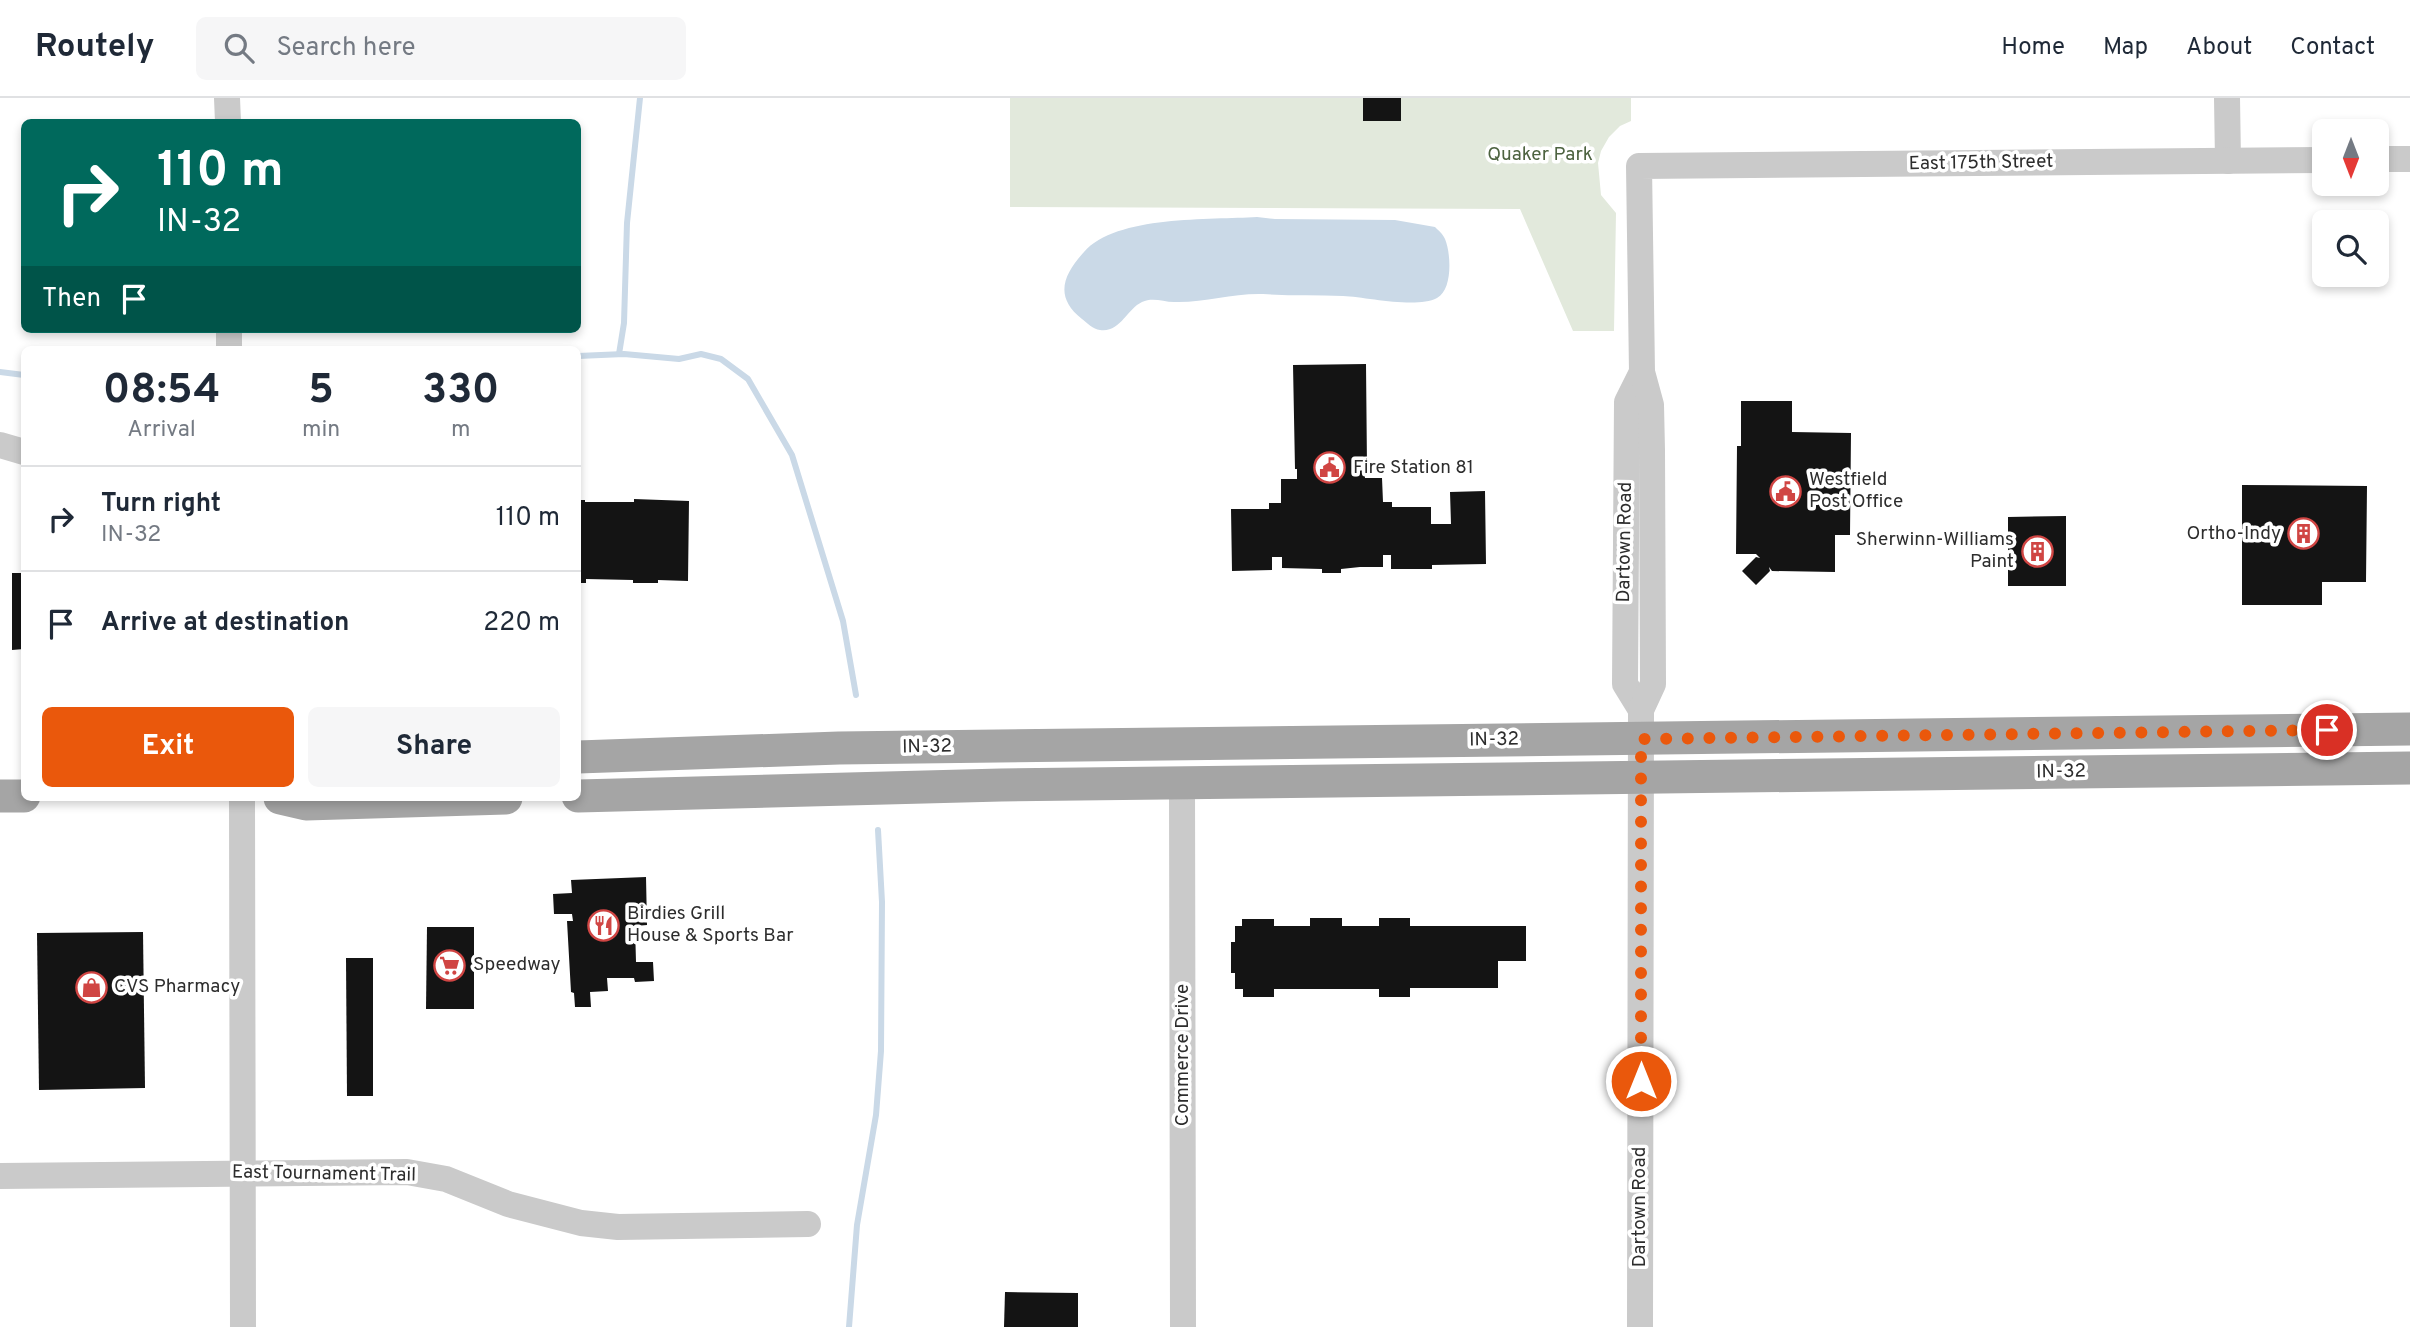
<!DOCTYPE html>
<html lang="en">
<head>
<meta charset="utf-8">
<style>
  body { margin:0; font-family:Overpass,sans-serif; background:#f6f6f7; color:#1f2937; height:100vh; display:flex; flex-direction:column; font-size:26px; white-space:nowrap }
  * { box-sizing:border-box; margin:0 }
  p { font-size:23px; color:#747a83 }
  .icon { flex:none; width:38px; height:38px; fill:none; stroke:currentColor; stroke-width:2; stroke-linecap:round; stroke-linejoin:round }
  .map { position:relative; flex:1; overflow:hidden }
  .side { position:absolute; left:21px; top:248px; width:560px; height:455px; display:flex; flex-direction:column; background:#fff; border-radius:10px; box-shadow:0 4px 10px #0003 }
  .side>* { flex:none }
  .banner { position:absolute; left:21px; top:21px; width:560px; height:214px; border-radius:10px; box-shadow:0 4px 10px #0003; background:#00695c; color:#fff; overflow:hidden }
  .needle { width:46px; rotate:180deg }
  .controls { position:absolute; left:2312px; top:21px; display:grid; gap:14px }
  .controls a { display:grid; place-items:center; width:77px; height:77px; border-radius:10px; background:#fff; box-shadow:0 4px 10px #0003; font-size:35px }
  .pin { position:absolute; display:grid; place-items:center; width:60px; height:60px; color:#fff; margin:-30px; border:4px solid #fff; border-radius:50%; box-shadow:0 2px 7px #0007 }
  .me { position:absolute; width:77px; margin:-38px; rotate:0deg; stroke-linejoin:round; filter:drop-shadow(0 0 5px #0008) }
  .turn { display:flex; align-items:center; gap:24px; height:147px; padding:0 21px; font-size:32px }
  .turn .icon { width:91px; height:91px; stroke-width:2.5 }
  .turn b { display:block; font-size:49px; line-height:60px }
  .then { display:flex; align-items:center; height:66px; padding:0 21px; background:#0003; gap:14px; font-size:26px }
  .eta { display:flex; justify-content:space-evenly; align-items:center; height:119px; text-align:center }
  .eta b { font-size:42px; font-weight:700; line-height:49px }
  .primary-button { display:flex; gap:14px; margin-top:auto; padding:14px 21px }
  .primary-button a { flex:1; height:80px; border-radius:10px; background:#ea580c; color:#fff; font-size:28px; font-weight:700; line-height:80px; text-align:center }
  .primary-button a+a { background:#f6f6f7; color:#1f2937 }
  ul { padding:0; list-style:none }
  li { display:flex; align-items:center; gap:21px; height:105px; padding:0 21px; border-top:2px solid #e0e1e3 }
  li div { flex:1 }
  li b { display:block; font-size:26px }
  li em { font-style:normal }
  header { display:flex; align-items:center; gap:42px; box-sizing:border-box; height:98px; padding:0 35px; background:#fff; border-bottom:2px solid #e0e1e3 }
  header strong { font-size:33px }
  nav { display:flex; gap:38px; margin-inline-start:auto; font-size:24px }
  .search { width:490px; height:63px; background:#f6f6f7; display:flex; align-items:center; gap:18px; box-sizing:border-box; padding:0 24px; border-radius:10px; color:#747a83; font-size:26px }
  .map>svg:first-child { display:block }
</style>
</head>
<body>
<header>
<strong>Routely</strong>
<div class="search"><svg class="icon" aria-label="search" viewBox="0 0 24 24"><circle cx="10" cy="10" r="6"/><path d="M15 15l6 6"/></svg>Search here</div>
<nav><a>Home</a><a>Map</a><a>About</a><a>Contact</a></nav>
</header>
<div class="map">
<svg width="2410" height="1229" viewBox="0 0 2410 1229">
  <rect width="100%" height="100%" fill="#fff"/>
  <polygon fill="#e2e9dc" points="1010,0 1631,0 1631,23 1620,28 1609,39 1601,53 1598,65 1601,97 1616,115 1614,233 1573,233 1520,111 1010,109"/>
  <path fill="#cad9e7" d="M1257,119L1275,121L1395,122L1435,129C1438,132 1443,136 1445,141C1451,155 1453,192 1437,200C1416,211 1367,199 1343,198C1316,197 1290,198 1263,196C1233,195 1204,205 1174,204C1163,204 1153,199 1142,204C1127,211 1120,235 1100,232C1093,231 1087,225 1082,221C1054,199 1063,177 1084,154C1116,117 1211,122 1257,119Z"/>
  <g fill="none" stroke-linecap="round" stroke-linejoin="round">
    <g stroke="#cad9e7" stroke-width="6">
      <polyline points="619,256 624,225 627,125 640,0"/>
      <polyline points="578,258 624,256 679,261 701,256 721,261 748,281 792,357 843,523 856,597"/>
      <polyline points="0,274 24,277"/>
      <polyline points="849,1229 857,1127 876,1017 881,953 882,804 878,732"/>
    </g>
  </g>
  <g fill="#141414">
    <rect x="1363" y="0" width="38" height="23"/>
    <polygon points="1366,266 1367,370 1364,370 1365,380 1382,380 1383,404 1392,404 1392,409 1431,409 1431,426 1451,426 1450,394 1485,393 1486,466 1432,467 1432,471 1391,471 1391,457 1383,457 1383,469 1360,469 1341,471 1341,475 1322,475 1322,471 1282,470 1282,459 1272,459 1272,472 1232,473 1231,411 1269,411 1269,405 1281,405 1281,381 1297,381 1297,371 1295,371 1293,267"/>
    <polygon points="1741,303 1792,303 1792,334 1851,335 1850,437 1835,437 1835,474 1772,473 1769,469 1770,473 1756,487 1742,473 1756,459 1760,460 1756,456 1736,456 1737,348 1741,348"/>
    <polygon points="2242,387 2367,388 2366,484 2322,484 2322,507 2242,507"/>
    <polygon points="634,401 689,403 688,483 658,482 658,485 633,485 633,482 586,481 586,485 578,485 578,402 585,402 585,404 634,404"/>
    <polygon points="2066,418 2066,488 2008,488 2008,419"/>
    <polygon points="12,475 24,475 24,551 12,552"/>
    <polygon points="646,779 647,827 635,828 636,864 653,864 654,883 635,884 634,880 607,880 608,893 590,894 591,909 575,909 574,895 571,894 567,823 573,823 572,816 554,816 553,796 572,795 571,782"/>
    <polygon points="1310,820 1342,820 1342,828 1379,828 1379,820 1410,820 1410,828 1526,828 1526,863 1498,863 1498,890 1410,890 1410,899 1379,899 1379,891 1274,891 1274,899 1243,899 1243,891 1235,891 1235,875 1231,875 1231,844 1235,844 1235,828 1242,828 1242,821 1274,821 1274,828 1310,828"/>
    <polygon points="427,829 474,829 474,911 426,911"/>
    <polygon points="143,834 145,990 39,992 37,835"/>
    <polygon points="346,860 373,860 373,998 347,998"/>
    <polygon points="1005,1194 1078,1195 1078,1229 1004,1229"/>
  </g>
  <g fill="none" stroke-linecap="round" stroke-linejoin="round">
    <g stroke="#cacaca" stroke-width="26">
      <polyline points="227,0 228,24"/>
      <polyline points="2227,0 2228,63"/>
      <polyline points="2376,61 2410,61"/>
      <polyline points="229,231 229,252"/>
      <polyline points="0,347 24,354"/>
      <polyline points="1641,612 1625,586 1627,304 1642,274"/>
      <polyline points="1182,684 1183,1229"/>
      <polyline points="242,700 243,1229"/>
      <polyline points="0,1078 407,1074 446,1081 508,1106 581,1125 618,1129 808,1126"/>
      <polyline points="1640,1229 1641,612 1653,586 1652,352 1651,307 1642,274 1639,68 2324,62"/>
    </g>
    <g stroke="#a5a5a5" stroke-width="33">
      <polyline points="578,659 839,650 2410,631"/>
      <polyline points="0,698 24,698"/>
      <polyline points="578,698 1001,687 2410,670"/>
      <polyline points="280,700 306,706 506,700"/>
    </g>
  </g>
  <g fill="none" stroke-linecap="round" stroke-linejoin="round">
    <polyline stroke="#ea580c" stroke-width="12" stroke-dasharray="0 21.6" points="1641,983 1641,641 2327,632"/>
  </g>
  <defs>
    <symbol id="civic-ring" viewBox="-11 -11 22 22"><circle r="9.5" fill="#fff" stroke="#d04543" stroke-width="1.5"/><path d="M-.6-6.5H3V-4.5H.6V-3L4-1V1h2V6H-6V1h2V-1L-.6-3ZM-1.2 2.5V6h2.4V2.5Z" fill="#d04543"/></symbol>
    <symbol id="building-ring" viewBox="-11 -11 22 22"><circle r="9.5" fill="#fff" stroke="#d04543" stroke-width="1.5"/><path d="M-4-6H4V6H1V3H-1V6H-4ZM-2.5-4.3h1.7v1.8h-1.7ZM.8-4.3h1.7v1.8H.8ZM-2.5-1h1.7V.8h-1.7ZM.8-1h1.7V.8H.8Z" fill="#d04543"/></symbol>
    <symbol id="restaurant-ring" viewBox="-11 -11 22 22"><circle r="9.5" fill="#fff" stroke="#d04543" stroke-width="1.5"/><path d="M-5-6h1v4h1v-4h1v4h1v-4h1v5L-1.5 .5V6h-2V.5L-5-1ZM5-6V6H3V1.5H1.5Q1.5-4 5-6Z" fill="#d04543"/></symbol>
    <symbol id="supermarket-ring" viewBox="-11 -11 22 22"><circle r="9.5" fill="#fff" stroke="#d04543" stroke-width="1.5"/><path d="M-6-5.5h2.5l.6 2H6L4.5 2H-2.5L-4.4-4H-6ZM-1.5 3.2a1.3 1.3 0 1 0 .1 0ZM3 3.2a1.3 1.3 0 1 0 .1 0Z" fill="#d04543"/></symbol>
    <symbol id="shop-ring" viewBox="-11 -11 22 22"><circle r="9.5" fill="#fff" stroke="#d04543" stroke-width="1.5"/><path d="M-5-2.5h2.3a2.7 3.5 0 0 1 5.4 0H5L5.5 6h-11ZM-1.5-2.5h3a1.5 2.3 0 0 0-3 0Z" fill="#d04543"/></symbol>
  </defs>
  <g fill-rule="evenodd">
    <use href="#civic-ring" x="1312" y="352" width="35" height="35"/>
    <use href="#civic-ring" x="1768" y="376" width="35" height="35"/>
    <use href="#building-ring" x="2286" y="418" width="35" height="35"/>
    <use href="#building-ring" x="2020" y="436" width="35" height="35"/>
    <use href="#restaurant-ring" x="586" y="810" width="35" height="35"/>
    <use href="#supermarket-ring" x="432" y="850" width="35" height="35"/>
    <use href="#shop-ring" x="74" y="872" width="35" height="35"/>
  </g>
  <g text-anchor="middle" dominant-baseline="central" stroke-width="7" stroke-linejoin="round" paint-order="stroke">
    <g font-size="19" fill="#4d6340" stroke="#fff">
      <text x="1540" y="57">Quaker Park</text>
    </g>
    <g font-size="19" fill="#2d2d2d" stroke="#fff">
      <text transform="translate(1981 65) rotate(-1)">East 175th Street</text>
      <text transform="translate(1625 444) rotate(-89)">Dartown Road</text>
      <text transform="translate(1494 642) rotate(-1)">IN-32</text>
      <text transform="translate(927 649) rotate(-1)">IN-32</text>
      <text transform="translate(2061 674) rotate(-1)">IN-32</text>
      <text transform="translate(1183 957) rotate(-90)">Commerce Drive</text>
      <text transform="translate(324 1076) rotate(1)">East Tournament Trail</text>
      <text transform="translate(1640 1109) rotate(-90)">Dartown Road</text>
    </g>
    <g font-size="19" fill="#2d2d2d" stroke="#fff" text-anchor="start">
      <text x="1353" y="370">Fire Station 81</text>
      <text x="1809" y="382">Westfield<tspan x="1809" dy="22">Post Office</tspan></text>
      <text x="2281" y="436" text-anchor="end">Ortho-Indy</text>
      <text x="2014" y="442" text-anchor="end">Sherwinn-Williams<tspan x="2014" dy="22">Paint</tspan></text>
      <text x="627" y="816">Birdies Grill<tspan x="627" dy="22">House &amp; Sports Bar</tspan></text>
      <text x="473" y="867">Speedway</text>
      <text x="114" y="889">CVS Pharmacy</text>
    </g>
  </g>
</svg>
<div class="controls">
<a><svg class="needle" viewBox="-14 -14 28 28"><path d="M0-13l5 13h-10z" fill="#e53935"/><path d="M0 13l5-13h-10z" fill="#747a83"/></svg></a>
<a><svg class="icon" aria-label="search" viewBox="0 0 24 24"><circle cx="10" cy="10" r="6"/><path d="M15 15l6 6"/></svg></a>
</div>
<div class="pin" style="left:2327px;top:632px;background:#d93025"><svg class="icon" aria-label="arrive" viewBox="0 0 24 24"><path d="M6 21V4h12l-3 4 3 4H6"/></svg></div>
<svg class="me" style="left:1641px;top:983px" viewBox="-20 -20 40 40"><circle r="17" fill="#ea580c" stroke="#fff" stroke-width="3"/><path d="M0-11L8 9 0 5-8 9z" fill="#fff"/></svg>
<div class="banner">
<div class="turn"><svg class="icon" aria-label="right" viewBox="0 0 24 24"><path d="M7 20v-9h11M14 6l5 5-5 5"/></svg><div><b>110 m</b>IN-32</div></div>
<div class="then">Then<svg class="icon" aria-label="arrive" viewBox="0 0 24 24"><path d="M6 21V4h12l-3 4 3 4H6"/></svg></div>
</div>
<section class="side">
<div class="eta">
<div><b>08:54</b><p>Arrival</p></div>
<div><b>5</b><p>min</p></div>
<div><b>330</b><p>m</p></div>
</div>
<ul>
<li><svg class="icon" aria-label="right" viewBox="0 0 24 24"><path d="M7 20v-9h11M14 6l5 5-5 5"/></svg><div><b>Turn right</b><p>IN-32</p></div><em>110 m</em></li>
<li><svg class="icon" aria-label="arrive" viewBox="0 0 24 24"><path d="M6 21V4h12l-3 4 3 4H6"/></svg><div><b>Arrive at destination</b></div><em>220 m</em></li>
</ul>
<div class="primary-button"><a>Exit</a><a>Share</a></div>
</section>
</div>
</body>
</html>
